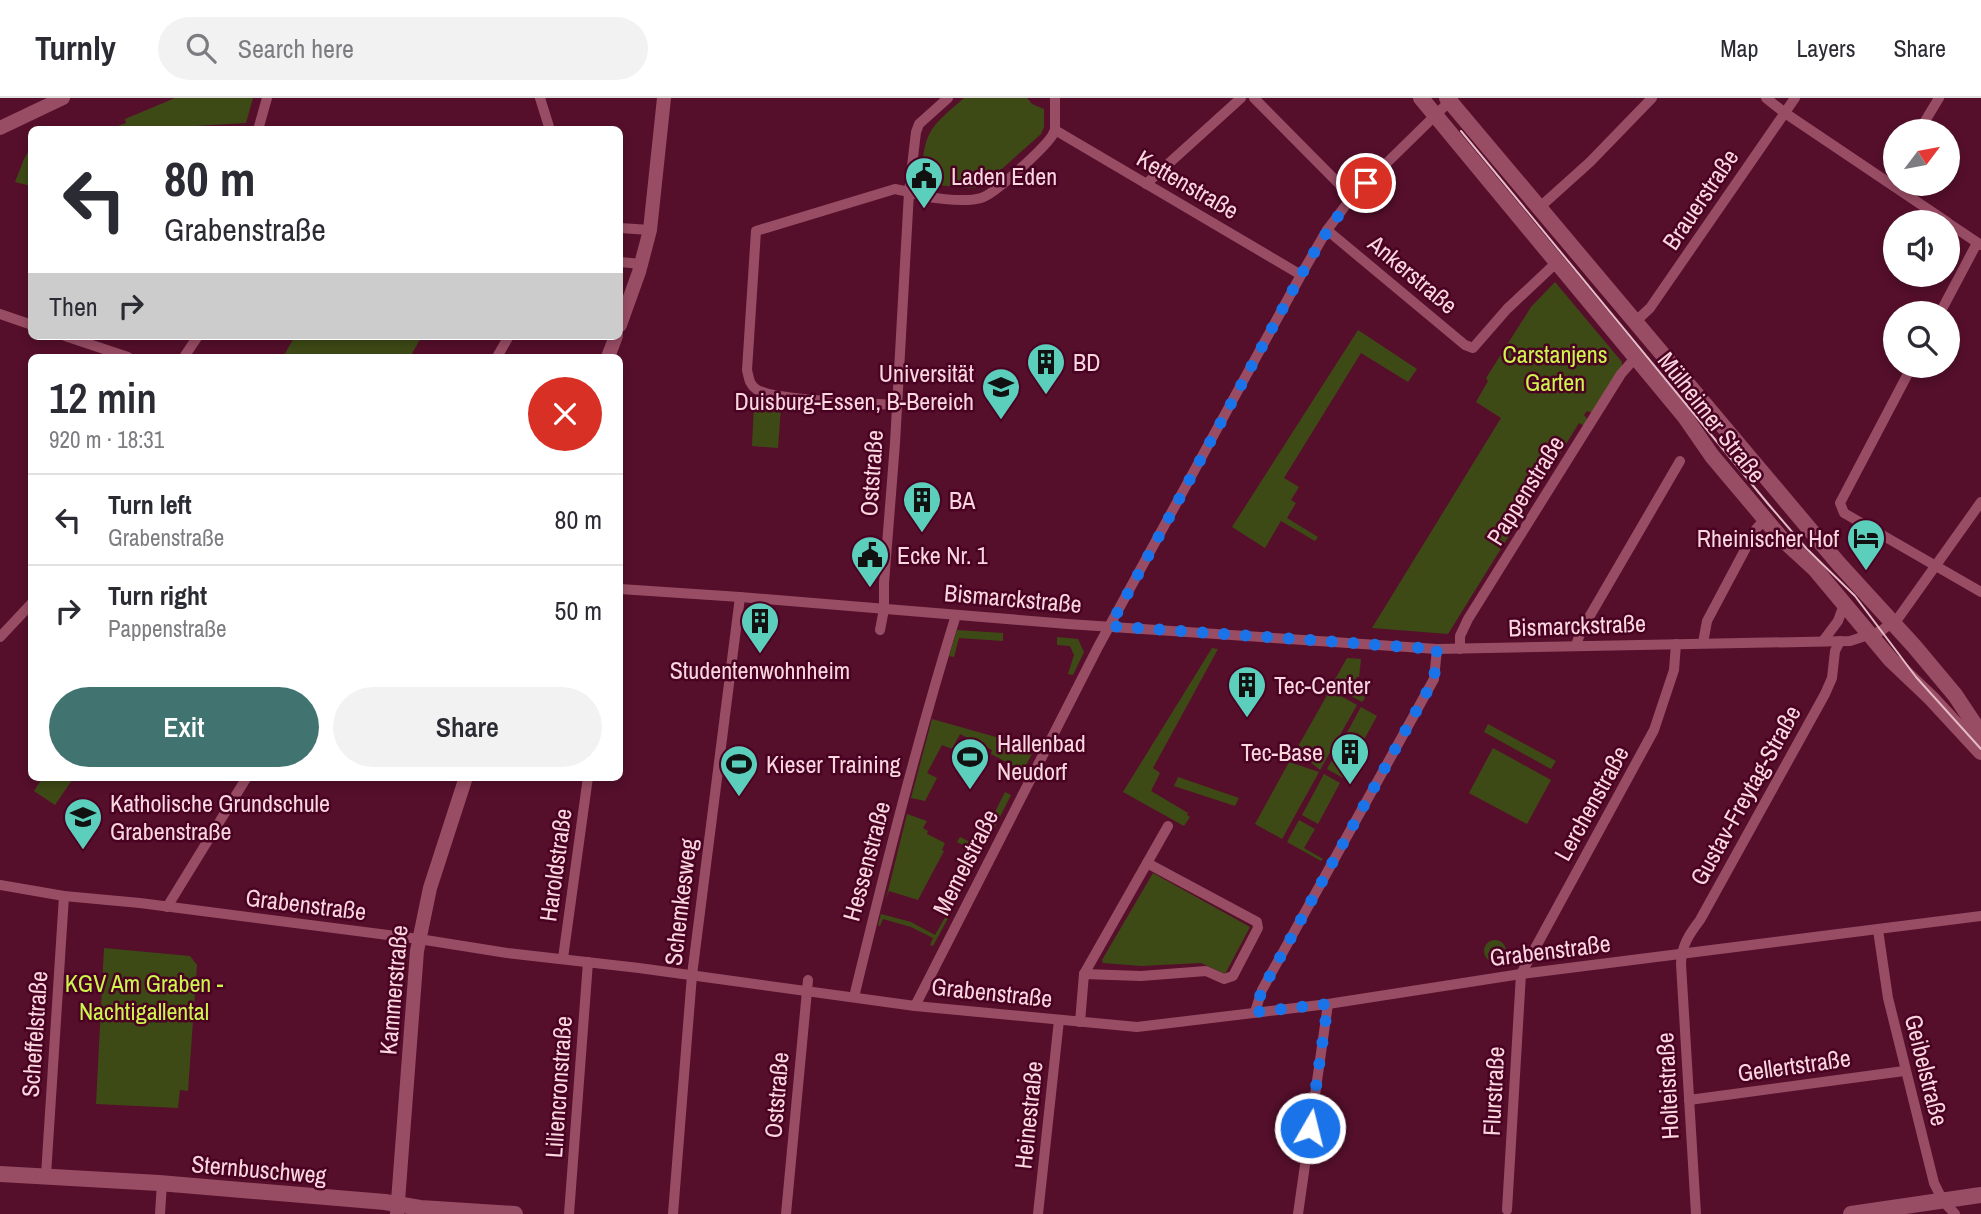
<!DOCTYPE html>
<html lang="en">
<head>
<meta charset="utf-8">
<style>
  body { margin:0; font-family:"Archivo Narrow",sans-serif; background:#f2f2f3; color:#2b2b33; height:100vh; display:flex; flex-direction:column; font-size:26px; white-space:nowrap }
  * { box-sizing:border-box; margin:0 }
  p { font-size:23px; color:#7c7c81 }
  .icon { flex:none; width:38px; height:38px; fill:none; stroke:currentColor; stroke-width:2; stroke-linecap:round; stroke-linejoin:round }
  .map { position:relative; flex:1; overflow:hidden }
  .details { position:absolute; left:28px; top:256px; width:595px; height:427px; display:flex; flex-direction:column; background:#fff; border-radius:10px; box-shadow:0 4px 10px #0003 }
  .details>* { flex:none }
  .hud { position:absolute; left:28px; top:28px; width:595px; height:214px; border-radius:10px; box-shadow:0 4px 10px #0003; background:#fff; color:#2b2b33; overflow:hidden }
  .needle { width:46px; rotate:58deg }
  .tools { position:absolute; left:1883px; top:21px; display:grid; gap:14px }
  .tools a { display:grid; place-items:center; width:77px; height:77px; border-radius:50%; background:#fff; box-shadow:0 4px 10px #0003; font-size:35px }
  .pin { position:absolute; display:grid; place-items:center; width:60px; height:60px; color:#fff; margin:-30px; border:4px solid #fff; border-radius:50%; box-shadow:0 2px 7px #0007 }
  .me { position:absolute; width:77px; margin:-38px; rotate:8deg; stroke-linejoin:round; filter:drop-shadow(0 0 5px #0008) }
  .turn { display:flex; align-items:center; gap:24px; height:147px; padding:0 21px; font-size:32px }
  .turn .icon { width:91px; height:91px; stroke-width:2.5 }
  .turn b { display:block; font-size:49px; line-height:60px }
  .then { display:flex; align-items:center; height:66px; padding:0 21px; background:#0003; gap:14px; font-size:26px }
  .round { display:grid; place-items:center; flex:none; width:74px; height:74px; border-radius:37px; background:#f2f2f3 }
  .headline { display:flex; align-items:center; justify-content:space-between; height:119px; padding:0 21px }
  h1 { font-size:42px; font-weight:600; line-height:52px }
  .primary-button { display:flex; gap:14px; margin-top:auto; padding:14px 21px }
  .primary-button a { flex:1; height:80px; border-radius:42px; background:#417471; color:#fff; font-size:28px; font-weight:600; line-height:80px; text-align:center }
  .primary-button a+a { background:#f2f2f3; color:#2b2b33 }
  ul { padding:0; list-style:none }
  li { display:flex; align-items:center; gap:21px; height:91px; padding:0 21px; border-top:2px solid #e1e1e2 }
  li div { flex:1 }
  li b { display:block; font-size:26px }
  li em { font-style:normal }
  header { display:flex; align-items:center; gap:42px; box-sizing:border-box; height:98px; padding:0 35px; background:#fff; border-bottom:2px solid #e1e1e2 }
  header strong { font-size:33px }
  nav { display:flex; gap:38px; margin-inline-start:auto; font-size:24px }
  .search { width:490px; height:63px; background:#f2f2f3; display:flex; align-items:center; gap:18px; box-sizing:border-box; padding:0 24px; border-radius:38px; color:#7c7c81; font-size:26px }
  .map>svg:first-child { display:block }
</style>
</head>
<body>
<header>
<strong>Turnly</strong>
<div class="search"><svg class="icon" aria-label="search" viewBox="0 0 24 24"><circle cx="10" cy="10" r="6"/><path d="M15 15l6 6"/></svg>Search here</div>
<nav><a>Map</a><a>Layers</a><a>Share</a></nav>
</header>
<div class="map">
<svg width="1981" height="1116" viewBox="0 0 1981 1116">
  <rect width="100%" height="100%" fill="#550f2b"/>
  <g fill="#3e4a16">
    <polygon points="175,0 253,0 246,25 178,29 178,31 110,31 126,25 125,21"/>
    <path d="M964,0H1027L1032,6L1044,11V29L1041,36L984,87L972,90L924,86L921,82C925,33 927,32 964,0Z"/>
    <polygon points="31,49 31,88 15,84 24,61"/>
    <polygon points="1555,184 1622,264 1622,269 1592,315 1587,313 1584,317 1588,322 1586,329 1579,325 1448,536 1372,530 1501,320 1476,304 1488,283 1486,280 1531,209"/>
    <polygon points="1358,232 1417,271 1408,284 1361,255 1284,380 1299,389 1291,402 1296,405 1287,420 1318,439 1315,443 1281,423 1265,450 1232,429"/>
    <polygon points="295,238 422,238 410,259 283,259"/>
    <polygon points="754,307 781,309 778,350 752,348"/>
    <polygon points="957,532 1003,535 1003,543 959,540 954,559 949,558"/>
    <polygon points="1057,539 1078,541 1084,554 1073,577 1068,576 1074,557 1070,548 1057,547"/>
    <polygon points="1212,550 1218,551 1153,670 1160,675 1151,693 1188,715 1187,717 1190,719 1184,728 1123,694"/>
    <polygon points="1347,560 1361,561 1359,579 1356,579 1357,588 1360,588 1365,600 1362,604 1332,587"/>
    <polygon points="1330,592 1357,607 1320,672 1296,652"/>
    <polygon points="1361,609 1377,618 1343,680 1327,671"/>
    <polygon points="932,621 1035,650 1023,673 991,656 992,652 960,636 952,651 942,647 927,675 937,680 925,703 911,700"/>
    <polygon points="1488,626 1556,663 1551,671 1484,634"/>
    <polygon points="1493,650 1551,682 1527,726 1469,695"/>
    <polygon points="1289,664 1319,674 1282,741 1255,726"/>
    <polygon points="1324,676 1340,685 1318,726 1302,717"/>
    <polygon points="43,679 74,679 55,707 34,693"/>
    <polygon points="1178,679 1239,700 1235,708 1174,688"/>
    <polygon points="1005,694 1011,697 981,756 957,744 960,739 978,748"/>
    <polygon points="907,716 927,723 923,730 928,733 927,736 945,745 942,752 944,753 918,802 889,793 886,801"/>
    <polygon points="1299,722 1315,731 1304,750 1323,761 1321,763 1287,744"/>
    <polygon points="1153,775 1250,829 1225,876 1201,865 1141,868 1103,865 1102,862"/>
    <polygon points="932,806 948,814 951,807 954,809 933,848 930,847 933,840 911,829 883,821 880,828 878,827 881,816 911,824 935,837 947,816 931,808"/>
    <circle cx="1495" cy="853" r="11"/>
    <polygon points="104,850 190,858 197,867 188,993 180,992 178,1010 96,1006"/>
  </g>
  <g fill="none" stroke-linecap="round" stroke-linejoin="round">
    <g stroke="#994d65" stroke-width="10">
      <polyline points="540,0 550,32"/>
      <path d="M948,0L919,26L916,34L909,94C925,100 964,105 981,100C995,96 1043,51 1052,38L1055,32V0"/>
      <polyline points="1254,0 1352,99"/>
      <polyline points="1766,0 1785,15 1947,124"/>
      <polyline points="258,32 267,0"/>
      <polyline points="1055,32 1301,177"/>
      <polyline points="1919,33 1939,0"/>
      <polyline points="1146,86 1241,0"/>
      <polyline points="1540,109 1590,64 1652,0"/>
      <polyline points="1948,125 1981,147"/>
      <polyline points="620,130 650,132"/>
      <polyline points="1327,132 1465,247 1473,250 1507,211 1557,164"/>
      <polyline points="620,164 641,166"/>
      <polyline points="1940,215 1977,145"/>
      <polyline points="0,216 32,227"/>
      <polyline points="1636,223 1650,210 1795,0"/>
      <polyline points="65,238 128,259"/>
      <polyline points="184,259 198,238"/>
      <polyline points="497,259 509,238"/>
      <polyline points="1912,268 1840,405 1844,415 1981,494"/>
      <polyline points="620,491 740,499 1068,526 1437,551 1850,543 1881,533 1899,519 1981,404"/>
      <path d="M880,532L884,511V485L895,345L909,94L895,91L756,133L747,272C749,280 749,286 756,291C773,303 871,305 897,307"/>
      <polyline points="0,539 32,505"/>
      <polyline points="1823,543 1838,523 1845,504"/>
      <polyline points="1703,545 1707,523 1756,431 1765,421"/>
      <polyline points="1576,547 1581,533 1680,363"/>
      <polyline points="1460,551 1460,538 1468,521 1621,276 1636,259"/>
      <polyline points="0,787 64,798 140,805 419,841 507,855 639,870 915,908 1137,929 1328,906 1521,876 1981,818"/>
      <polyline points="167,809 247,679"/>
      <polyline points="1878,832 1888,900 1934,1085 1943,1103 1955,1116"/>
      <polyline points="563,860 588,679"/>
      <polyline points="1084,876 1141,878 1206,873 1224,881 1233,878 1258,830 1257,824 1147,765"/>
      <path d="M854,899C885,771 917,643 956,517"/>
      <polyline points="915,908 1098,549 1301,177 1327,132 1352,99 1453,0"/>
      <polyline points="1255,914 1262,892 1434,581 1437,551"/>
      <polyline points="1080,924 1084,876 1168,728"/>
      <polyline points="1689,1002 1904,973"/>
      <polyline points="46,1077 64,798"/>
      <polyline points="1507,1112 1521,876 1654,632 1674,572 1676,546"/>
      <polyline points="160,1116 162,1085"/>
      <polyline points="569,1116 588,864"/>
      <polyline points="673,1116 692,877 740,499"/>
      <polyline points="786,1116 808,882"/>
      <polyline points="1038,1116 1059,922"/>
      <polyline points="1298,1116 1328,906"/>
      <path d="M1696,1116L1681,866C1681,848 1690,835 1700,822L1825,596L1832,580L1835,553L1840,543"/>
    </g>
    <g stroke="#994d65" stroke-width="14">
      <polyline points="0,30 63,0"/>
      <polyline points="620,227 639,174 650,132 664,0"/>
      <polyline points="608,259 616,238"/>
      <polyline points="397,1116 417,853 430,790 466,679"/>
    </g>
    <g stroke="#994d65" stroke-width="16">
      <polyline points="1421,0 1685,319 1712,358 1781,440 1815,471 1891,562 1931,600 1981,654"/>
      <polyline points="1447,0 1839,466 1914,548 1955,597 1981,636"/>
      <polyline points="0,1076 159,1085 385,1104 420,1110 515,1116"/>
      <polyline points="1851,1116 1981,1097"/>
    </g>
    <polyline stroke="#e4bbc7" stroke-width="2" points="1461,33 1769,407 1806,450 1855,498 1916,579 1981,651"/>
  </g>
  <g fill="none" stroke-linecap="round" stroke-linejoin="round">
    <path stroke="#1a73e8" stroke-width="12" stroke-dasharray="0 21.6" d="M1310,1030L1328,906L1255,914L1262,892L1434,581L1437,551L1110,528L1301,177C1320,144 1339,112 1366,85"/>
  </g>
  <defs>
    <symbol id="civic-pin" viewBox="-11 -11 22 30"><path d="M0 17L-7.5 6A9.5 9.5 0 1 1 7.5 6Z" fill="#5bcebc" stroke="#490221"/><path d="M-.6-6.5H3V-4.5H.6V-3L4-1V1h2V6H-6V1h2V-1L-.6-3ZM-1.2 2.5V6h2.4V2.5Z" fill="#111"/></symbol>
    <symbol id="building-pin" viewBox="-11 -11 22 30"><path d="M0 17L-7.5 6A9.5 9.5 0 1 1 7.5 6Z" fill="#5bcebc" stroke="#490221"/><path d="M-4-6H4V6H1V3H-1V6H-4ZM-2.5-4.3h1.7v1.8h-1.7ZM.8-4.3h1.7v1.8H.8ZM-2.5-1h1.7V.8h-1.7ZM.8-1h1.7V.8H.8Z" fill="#111"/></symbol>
    <symbol id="university-pin" viewBox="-11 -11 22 30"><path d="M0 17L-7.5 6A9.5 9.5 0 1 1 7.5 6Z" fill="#5bcebc" stroke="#490221"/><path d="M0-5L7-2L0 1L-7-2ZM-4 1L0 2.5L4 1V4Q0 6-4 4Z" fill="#111"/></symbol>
    <symbol id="hotel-pin" viewBox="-11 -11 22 30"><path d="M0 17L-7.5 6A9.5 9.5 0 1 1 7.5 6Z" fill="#5bcebc" stroke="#490221"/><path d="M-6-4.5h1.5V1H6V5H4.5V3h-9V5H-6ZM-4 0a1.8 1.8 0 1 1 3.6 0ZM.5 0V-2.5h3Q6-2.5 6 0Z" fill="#111"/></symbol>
    <symbol id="stadium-pin" viewBox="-11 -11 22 30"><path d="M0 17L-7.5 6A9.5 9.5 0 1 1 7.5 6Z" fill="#5bcebc" stroke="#490221"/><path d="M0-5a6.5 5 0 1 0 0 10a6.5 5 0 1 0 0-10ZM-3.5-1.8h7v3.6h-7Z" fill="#111"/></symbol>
    <symbol id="school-pin" viewBox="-11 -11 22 30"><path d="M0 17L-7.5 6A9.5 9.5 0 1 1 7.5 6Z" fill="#5bcebc" stroke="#490221"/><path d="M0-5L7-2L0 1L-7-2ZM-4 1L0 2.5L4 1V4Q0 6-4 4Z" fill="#111"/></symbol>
  </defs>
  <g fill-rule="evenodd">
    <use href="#civic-pin" x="902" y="56" width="44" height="60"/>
    <use href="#building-pin" x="1024" y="242" width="44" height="60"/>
    <use href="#university-pin" x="979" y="267" width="44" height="60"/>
    <use href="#building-pin" x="900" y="380" width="44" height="60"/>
    <use href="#hotel-pin" x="1844" y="418" width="44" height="60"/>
    <use href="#civic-pin" x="848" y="435" width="44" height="60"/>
    <use href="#building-pin" x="738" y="501" width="44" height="60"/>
    <use href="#building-pin" x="1225" y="565" width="44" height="60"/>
    <use href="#building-pin" x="1328" y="632" width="44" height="60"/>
    <use href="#stadium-pin" x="948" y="637" width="44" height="60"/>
    <use href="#stadium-pin" x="717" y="644" width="44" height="60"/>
    <use href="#school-pin" x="61" y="697" width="44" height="60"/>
  </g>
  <g text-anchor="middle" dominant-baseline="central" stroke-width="5" stroke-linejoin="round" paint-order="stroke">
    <g font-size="24" fill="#fad6df" stroke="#490221" text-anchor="start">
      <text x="951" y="78">Laden Eden</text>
      <text x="1073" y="264">BD</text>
      <text x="974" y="275" text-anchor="end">Universität<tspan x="974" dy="28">Duisburg-Essen, B-Bereich</tspan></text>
      <text x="949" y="402">BA</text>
      <text x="1839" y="440" text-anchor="end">Rheinischer Hof</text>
      <text x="897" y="457">Ecke Nr. 1</text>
      <text x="760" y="572" text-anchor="middle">Studentenwohnheim</text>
      <text x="1274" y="587">Tec-Center</text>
      <text x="997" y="645">Hallenbad<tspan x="997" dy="28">Neudorf</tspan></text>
      <text x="1323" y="654" text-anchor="end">Tec-Base</text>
      <text x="766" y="666">Kieser Training</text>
      <text x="110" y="705">Katholische Grundschule<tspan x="110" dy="28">Grabenstraße</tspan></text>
    </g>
    <g font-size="24" fill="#fad6df" stroke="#490221">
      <text transform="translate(1188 86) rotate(30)">Kettenstraße</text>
      <text transform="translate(1700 101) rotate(-56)">Brauerstraße</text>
      <text transform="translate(1413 176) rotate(40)">Ankerstraße</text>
      <text transform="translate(1712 319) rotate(52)">Mülheimer Straße</text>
      <text transform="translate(871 375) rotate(-86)">Oststraße</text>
      <text transform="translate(1525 392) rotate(-58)">Pappenstraße</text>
      <text transform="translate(1013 500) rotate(5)">Bismarckstraße</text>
      <text transform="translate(1577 527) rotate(-2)">Bismarckstraße</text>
      <text transform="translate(1745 697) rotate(-61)">Gustav-Freytag-Straße</text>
      <text transform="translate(1591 705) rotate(-61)">Lerchenstraße</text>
      <text transform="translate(866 763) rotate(-75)">Hessenstraße</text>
      <text transform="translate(965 764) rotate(-63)">Memelstraße</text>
      <text transform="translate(555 767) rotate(-82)">Haroldstraße</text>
      <text transform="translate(680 804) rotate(-83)">Schemkesweg</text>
      <text transform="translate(306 806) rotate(7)">Grabenstraße</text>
      <text transform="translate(1550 852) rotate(-7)">Grabenstraße</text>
      <text transform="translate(393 892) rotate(-85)">Kammerstraße</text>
      <text transform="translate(992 894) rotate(6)">Grabenstraße</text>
      <text transform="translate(34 936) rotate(-86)">Scheffelstraße</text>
      <text transform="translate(1794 967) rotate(-8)">Gellertstraße</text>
      <text transform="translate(1927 972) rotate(76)">Geibelstraße</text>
      <text transform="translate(1667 988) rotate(-93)">Holteistraße</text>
      <text transform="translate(558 989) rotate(-86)">Liliencronstraße</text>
      <text transform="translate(1493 993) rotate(-87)">Flurstraße</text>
      <text transform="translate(776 997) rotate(-85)">Oststraße</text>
      <text transform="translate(1028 1017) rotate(-84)">Heinestraße</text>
      <text transform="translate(259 1071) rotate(5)">Sternbuschweg</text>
    </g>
    <g font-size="24" fill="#cef44e" stroke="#490221">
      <text x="1555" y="256">Carstanjens<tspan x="1555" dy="28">Garten</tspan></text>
      <text x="144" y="885">KGV Am Graben -<tspan x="144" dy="28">Nachtigallental</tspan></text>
    </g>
  </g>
</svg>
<div class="tools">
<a><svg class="needle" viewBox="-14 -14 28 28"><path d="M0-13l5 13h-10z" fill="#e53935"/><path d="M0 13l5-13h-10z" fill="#7c7c81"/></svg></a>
<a><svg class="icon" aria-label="sound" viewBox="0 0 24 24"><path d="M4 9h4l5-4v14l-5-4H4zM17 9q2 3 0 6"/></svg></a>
<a><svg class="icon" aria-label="search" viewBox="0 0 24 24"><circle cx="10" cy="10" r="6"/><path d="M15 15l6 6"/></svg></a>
</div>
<div class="pin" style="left:1366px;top:85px;background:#d93025"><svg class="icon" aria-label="arrive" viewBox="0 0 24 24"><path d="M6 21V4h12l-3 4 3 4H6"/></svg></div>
<svg class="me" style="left:1310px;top:1030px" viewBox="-20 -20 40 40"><circle r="17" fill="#1a73e8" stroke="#fff" stroke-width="3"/><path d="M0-11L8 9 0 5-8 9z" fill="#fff"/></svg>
<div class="hud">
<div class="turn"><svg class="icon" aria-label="left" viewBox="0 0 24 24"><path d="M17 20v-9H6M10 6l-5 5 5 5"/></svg><div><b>80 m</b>Grabenstraße</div></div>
<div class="then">Then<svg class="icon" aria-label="right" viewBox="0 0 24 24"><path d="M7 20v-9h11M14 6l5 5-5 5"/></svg></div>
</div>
<section class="details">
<div class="headline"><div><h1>12 min</h1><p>920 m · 18:31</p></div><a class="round" style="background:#d93025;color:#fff"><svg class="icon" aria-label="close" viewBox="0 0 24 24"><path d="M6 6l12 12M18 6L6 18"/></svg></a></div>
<ul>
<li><svg class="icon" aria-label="left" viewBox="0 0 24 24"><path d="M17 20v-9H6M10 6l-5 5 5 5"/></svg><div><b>Turn left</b><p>Grabenstraße</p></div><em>80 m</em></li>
<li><svg class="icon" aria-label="right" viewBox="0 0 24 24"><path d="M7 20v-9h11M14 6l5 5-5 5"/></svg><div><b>Turn right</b><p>Pappenstraße</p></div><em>50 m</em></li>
</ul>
<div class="primary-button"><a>Exit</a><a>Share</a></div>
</section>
</div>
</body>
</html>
